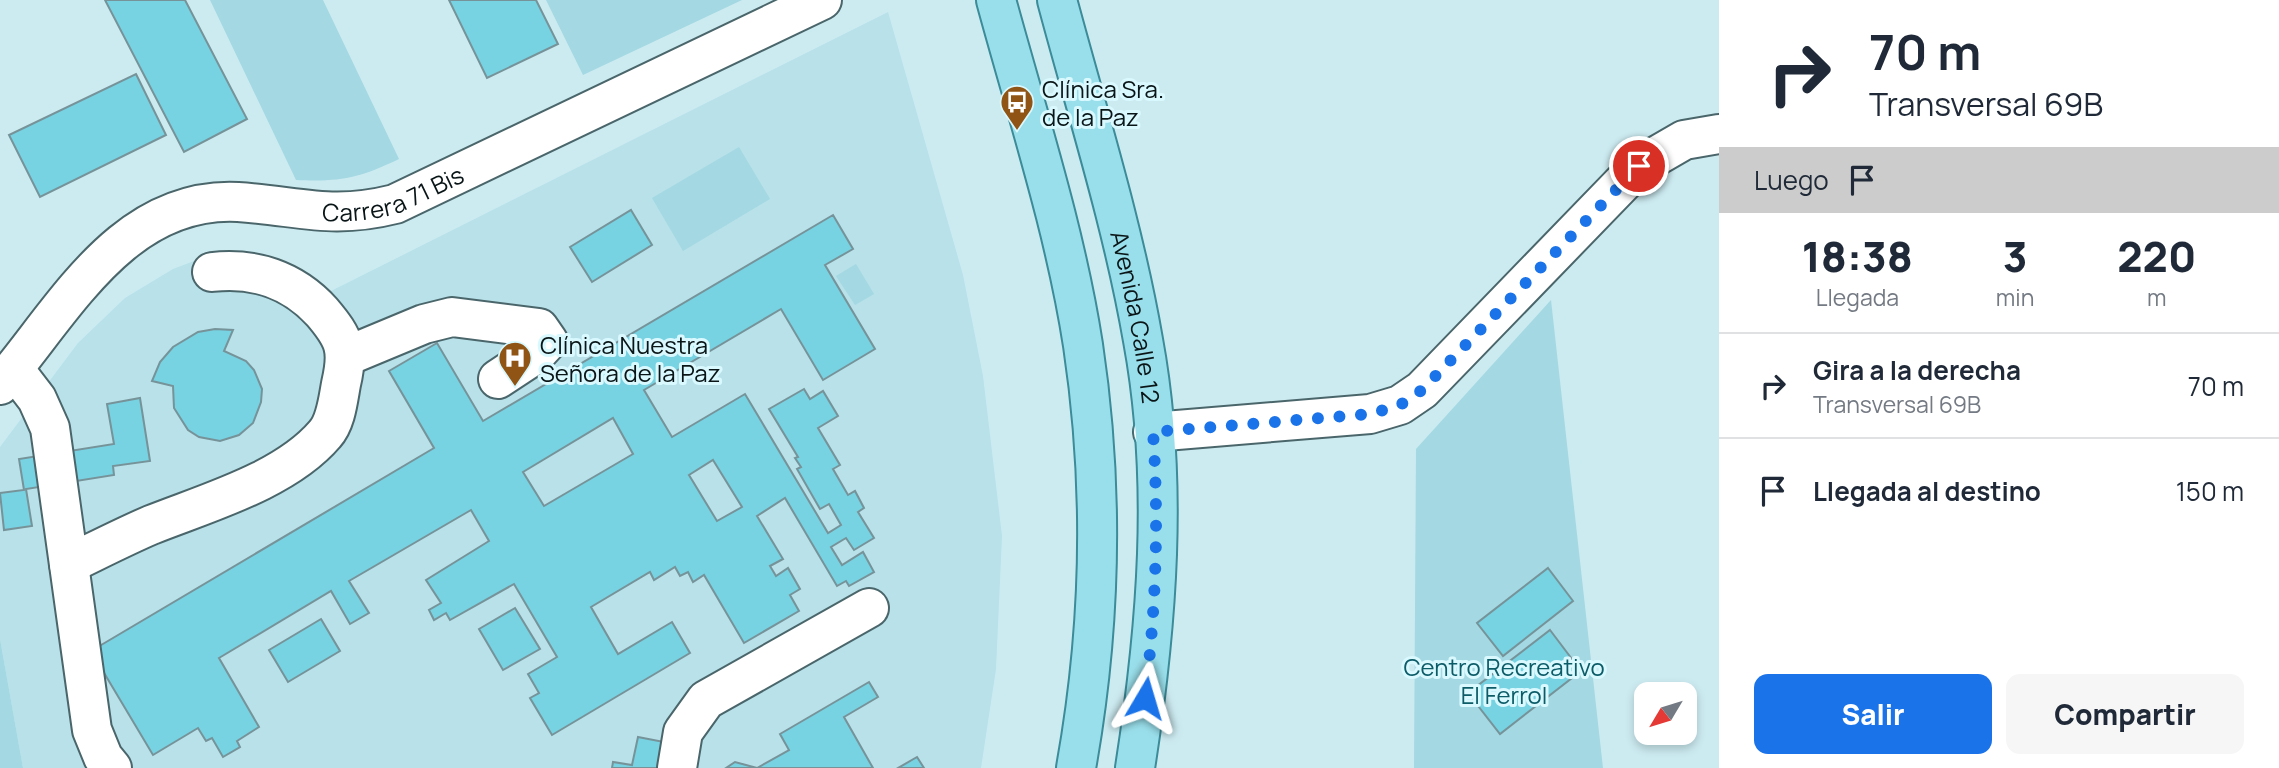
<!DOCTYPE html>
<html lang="es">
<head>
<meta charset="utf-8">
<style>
  body { margin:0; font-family:Manrope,sans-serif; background:#f6f6f7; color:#1f2937; height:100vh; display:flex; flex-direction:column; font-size:26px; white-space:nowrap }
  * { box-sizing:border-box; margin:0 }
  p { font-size:23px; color:#747a83 }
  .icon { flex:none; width:38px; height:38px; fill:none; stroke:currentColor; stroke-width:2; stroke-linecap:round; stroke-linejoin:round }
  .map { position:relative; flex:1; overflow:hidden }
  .side { display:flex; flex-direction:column; background:#fff; width:560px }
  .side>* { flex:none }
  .guide { background:#fff; color:#1f2937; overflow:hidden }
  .needle { width:46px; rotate:232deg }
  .tools { position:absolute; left:1634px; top:682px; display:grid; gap:14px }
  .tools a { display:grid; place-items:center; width:63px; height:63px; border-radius:14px; background:#fff; box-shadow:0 4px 10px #0003; font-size:35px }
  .pin { position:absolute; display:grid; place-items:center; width:60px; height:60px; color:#fff; margin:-30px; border:4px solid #fff; border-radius:50%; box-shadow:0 2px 7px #0007 }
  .me { position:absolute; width:77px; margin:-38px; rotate:7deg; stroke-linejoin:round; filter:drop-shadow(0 0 5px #0008) }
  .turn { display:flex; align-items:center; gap:24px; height:147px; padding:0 35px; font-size:32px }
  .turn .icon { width:91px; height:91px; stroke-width:2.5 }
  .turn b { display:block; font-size:49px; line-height:60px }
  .then { display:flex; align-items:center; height:66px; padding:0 35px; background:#0003; gap:14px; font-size:26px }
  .eta { display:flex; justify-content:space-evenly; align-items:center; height:119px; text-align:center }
  .eta b { font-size:42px; font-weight:800; line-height:49px }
  .primary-button { display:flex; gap:14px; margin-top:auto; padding:14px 35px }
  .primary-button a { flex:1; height:80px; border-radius:14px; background:#1a73e8; color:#fff; font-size:28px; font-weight:800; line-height:80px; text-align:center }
  .primary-button a+a { background:#f6f6f7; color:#1f2937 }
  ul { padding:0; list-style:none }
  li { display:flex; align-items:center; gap:21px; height:105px; padding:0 35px; border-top:2px solid #e0e1e3 }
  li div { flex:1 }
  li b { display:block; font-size:26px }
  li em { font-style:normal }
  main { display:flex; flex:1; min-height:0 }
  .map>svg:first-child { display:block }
</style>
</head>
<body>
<main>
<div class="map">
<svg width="1719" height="768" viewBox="0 0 1719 768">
  <rect width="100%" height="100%" fill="#ccebf1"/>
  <polygon fill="#b8e1e9" points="888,12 963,275 983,376 1002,536 996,669 981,768 23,768 0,639 0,447 78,343 125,298 173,269 218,252 251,252 283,260 308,273 329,292"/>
  <g fill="#a4d8e2">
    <path d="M210,0H323L399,159C359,178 341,182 296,180Z"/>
    <polygon points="546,0 742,0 583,75"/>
    <polygon points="739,147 770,199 683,251 652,198"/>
    <polygon points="856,264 874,294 855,305 836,276"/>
    <polygon points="1551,300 1603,768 1414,768 1416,449"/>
    <polygon points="0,639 23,768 0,768"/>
  </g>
  <g fill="#77d2e2" stroke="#769399" stroke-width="2" fill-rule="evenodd">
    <polygon points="105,0 185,0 247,119 184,152"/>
    <polygon points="449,0 536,0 558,44 487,78"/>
    <polygon points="136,74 166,135 40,197 9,135"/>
    <polygon points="631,210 652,245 592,282 570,247"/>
    <path d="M833,215L853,249L825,265L875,349L823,380L781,309L644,390L672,437L745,394L828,533L841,525L829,504L820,509L797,469L801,467L795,458L798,457L769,409L804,389L810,399L823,391L838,416L818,428L840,465L833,469L848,495L855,491L864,508L858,512L874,538L854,550L846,538L831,547L842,565L863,552L874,572L849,586L846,581L837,586L785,498L757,516L783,559L770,566L776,576L788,568L800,589L790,595L799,611L744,643L704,575L693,582L688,572L680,576L675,567L654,580L650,572L591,607L618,654L672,622L690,653L552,735L530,698L539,693L528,674L557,657L514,584L450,620L446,613L434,620L429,610L441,603L426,580L489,541L471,510L349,581L369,613L350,624L331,591L219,658L259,727L237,741L240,747L223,757L212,738L206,741L198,728L153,755L91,651L434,448L389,371L437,343L483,421ZM613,418L633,454L544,506L523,472ZM713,460L742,507L717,521L689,475Z"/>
    <polygon points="215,329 233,330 224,351 246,361 254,370 262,389 261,402 253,423 239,435 220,441 199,437 188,430 174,408 173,386 152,381 160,362 173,347 198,332"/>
    <polygon points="140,398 150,461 113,466 114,475 26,489 32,526 4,530 0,493 24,490 19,459 114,444 107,404"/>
    <polygon points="1548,568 1573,601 1503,656 1477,623"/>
    <polygon points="515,608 540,649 503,670 479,629"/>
    <polygon points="321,619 340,651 288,682 269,650"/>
    <polygon points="1550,630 1581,671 1500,734 1468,693"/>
    <polygon points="869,682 878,697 844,717 873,768 726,768 735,762 757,768 789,750 780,734"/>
    <polygon points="638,737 664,742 658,768 612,768 613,762 632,765"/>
    <polygon points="917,757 924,768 898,768"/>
  </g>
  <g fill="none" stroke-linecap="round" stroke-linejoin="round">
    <defs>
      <g id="minor">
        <polyline points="347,356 424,324 452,317 539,328 548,341 536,354 498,379"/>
        <polyline points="14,369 37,399 50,428 92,730 103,757 112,768"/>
        <path id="s1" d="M0,385C64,310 123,196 238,202C300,206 331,220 395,204L822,0"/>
        <polyline points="1153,432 1370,414 1400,405 1422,390 1639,166 1684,140 1719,134"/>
        <path d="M69,564C96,551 123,537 151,525C206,503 285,481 325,434C336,422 338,400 341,384C349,350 345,339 322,312C293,280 254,267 212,272"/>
        <polyline points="677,768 683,732 706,700 869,608"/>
      </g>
      <g id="major">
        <path d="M996,0C1027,114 1065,229 1083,345C1104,485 1101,629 1076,768"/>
        <path id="s2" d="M1057,0C1087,112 1123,225 1143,340C1169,481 1157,627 1135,768"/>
      </g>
    </defs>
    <use href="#minor" stroke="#4a666b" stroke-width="42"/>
    <use href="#major" stroke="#3b8b98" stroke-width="42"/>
    <use href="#minor" stroke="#fff" stroke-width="38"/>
    <use href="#major" stroke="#99dfeb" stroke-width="38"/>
  </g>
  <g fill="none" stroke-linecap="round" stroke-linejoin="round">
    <path stroke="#1a73e8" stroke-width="12" stroke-dasharray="0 21.6" d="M1145,698C1156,609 1159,521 1153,432L1370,414L1400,405L1422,390L1639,166"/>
  </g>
  <defs>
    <symbol id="bus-pin" viewBox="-11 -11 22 30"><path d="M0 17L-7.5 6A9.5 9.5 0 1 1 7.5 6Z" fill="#905415" stroke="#d9f9ff"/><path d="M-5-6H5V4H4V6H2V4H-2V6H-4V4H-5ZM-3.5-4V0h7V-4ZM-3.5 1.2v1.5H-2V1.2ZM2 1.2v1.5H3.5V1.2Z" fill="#fff"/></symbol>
    <symbol id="hospital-pin" viewBox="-11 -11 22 30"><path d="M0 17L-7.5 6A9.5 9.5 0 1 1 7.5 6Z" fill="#905415" stroke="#d9f9ff"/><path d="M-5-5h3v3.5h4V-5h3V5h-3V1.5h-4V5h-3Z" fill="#fff"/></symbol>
  </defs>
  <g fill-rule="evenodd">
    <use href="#bus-pin" x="998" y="83" width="38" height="52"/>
    <use href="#hospital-pin" x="496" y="339" width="38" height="52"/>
  </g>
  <g text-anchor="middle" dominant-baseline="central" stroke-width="6" stroke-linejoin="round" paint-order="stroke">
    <g font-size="24" fill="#0a1517" stroke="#d9f9ff" text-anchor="start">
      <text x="1042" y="88">Clínica Sra.<tspan x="1042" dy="28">de la Paz</tspan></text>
      <text x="540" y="344">Clínica Nuestra<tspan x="540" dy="28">Señora de la Paz</tspan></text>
    </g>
    <g font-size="24" fill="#0a1517" stroke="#d9f9ff">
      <text stroke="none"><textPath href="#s1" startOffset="472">Carrera 71 Bis</textPath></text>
      <text stroke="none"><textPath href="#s2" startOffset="327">Avenida Calle 12</textPath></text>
    </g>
    <g font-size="24" fill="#0c5c68" stroke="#d9f9ff">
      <text x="1504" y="666">Centro Recreativo<tspan x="1504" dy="28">El Ferrol</tspan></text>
    </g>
  </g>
</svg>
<div class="tools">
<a><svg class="needle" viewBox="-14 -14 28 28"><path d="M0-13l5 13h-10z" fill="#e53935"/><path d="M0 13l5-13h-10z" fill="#747a83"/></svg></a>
</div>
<div class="pin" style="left:1639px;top:166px;background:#d93025"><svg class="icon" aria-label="arrive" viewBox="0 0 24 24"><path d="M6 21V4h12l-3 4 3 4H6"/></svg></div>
<svg class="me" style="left:1145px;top:698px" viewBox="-20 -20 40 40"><path d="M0-17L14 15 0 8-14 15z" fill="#1a73e8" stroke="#fff" stroke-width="4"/></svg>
</div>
<section class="side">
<div class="guide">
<div class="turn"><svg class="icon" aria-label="right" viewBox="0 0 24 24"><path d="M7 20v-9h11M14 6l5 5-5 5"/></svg><div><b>70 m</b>Transversal 69B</div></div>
<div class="then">Luego<svg class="icon" aria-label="arrive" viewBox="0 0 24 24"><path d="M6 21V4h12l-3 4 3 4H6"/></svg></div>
</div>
<div class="eta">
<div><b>18:38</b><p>Llegada</p></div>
<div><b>3</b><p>min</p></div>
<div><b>220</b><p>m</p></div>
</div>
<ul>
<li><svg class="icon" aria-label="right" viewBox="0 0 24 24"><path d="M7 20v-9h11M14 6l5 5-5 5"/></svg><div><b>Gira a la derecha</b><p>Transversal 69B</p></div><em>70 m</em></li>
<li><svg class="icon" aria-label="arrive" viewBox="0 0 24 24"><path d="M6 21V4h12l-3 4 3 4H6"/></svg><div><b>Llegada al destino</b></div><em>150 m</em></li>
</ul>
<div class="primary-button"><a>Salir</a><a>Compartir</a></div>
</section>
</main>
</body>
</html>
